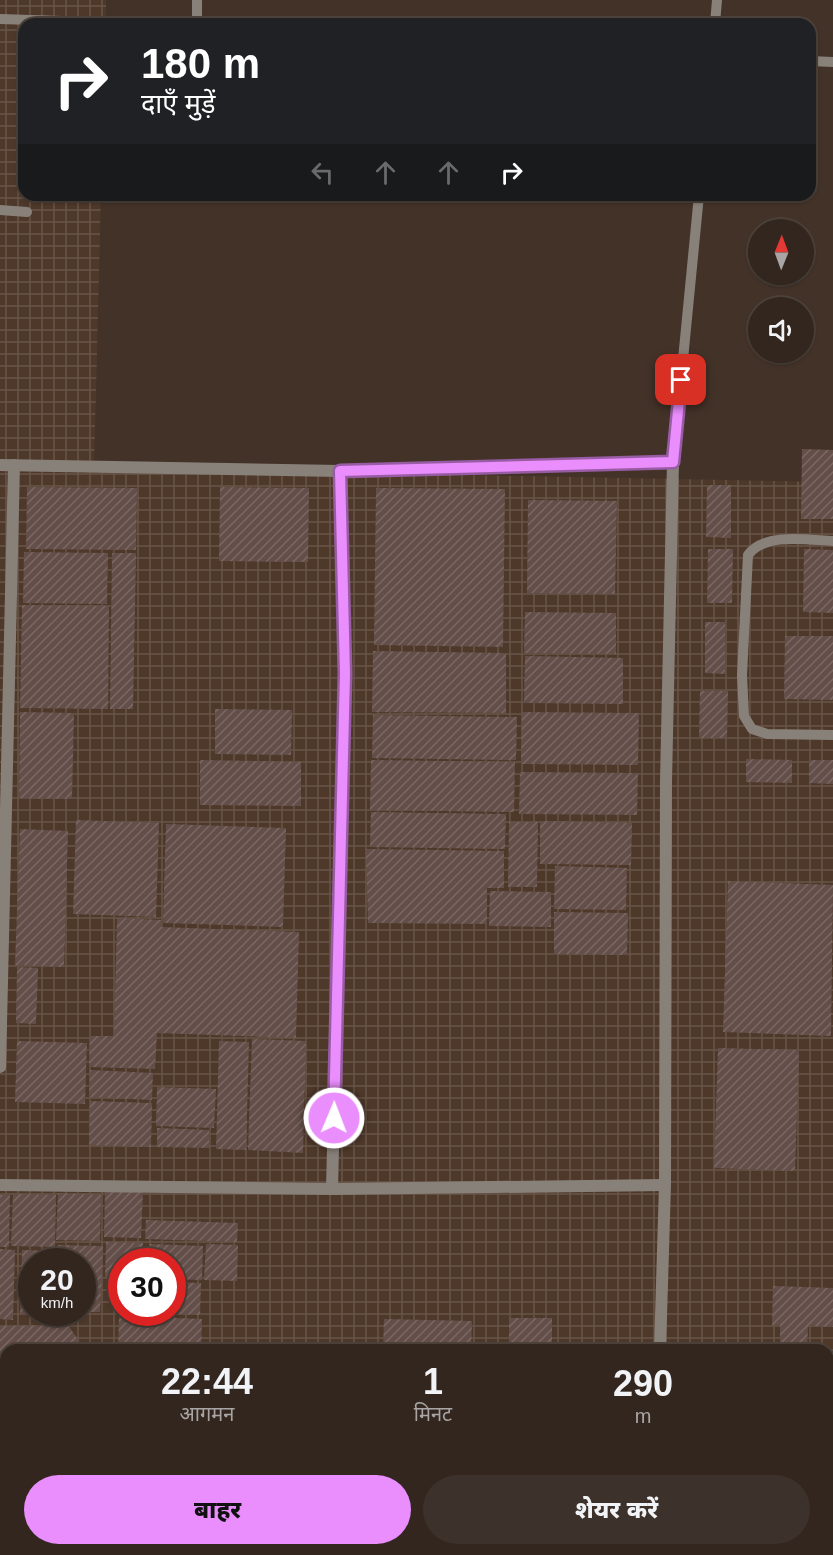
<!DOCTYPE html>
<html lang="hi">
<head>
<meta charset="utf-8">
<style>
  body { margin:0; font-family:Helvetica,"Noto Sans Devanagari",sans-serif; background:#3d322b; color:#f1f3f6; height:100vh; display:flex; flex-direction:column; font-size:22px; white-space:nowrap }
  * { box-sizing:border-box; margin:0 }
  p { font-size:20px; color:#a8a5a4 }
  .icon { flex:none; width:33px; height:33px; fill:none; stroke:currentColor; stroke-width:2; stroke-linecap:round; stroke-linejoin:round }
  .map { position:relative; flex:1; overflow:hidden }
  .panel { position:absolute; left:0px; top:1344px; width:834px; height:212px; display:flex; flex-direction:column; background:#32261e; border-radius:18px 18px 0 0; box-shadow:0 2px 4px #0004,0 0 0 2px #4d433c }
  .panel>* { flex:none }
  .hud { position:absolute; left:18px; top:18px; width:798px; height:183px; border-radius:18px; box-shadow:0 2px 4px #0004,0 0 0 2px #4d433c; background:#202124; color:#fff; overflow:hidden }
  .needle { width:39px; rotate:1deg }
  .fabs { position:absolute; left:748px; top:219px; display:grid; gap:12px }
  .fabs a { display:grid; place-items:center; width:66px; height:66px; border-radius:50%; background:#32261e; box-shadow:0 2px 4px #0004,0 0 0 2px #4d433c; font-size:30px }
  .speed { position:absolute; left:18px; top:1248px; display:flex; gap:12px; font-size:30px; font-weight:700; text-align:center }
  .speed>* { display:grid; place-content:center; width:78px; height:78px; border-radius:50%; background:#32261e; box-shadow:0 2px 4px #0004,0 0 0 2px #4d433c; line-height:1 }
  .speed small { font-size:15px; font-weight:400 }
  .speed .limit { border:9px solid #d22; background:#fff; color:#111 }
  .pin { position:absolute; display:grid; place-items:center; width:51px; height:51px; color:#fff; margin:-26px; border-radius:12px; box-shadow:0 3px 9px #0006 }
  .me { position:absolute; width:66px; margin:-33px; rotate:1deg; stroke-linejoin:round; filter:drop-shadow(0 0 4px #0008) }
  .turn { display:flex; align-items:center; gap:21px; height:126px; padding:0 24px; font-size:27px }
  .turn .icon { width:78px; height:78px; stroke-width:2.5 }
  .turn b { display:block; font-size:42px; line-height:51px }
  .lanes { display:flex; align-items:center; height:57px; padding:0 24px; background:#0003; justify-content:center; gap:30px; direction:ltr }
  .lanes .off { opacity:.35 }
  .eta { display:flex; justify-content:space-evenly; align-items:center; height:102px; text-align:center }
  .eta b { font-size:36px; font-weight:800; line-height:42px }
  .primary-button { display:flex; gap:12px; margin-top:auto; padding:12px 24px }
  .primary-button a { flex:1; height:69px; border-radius:36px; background:#ea8dfd; color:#111; font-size:24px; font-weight:800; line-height:69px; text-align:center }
  .primary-button a+a { background:#3d322b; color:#f1f3f6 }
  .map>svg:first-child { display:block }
</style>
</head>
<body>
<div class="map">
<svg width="833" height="1555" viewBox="0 0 833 1555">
  <defs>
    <pattern id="industrial-grid" width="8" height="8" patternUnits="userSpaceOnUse" patternTransform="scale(1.5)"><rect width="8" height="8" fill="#4e3829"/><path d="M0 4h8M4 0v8" fill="none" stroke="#685548"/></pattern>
    <pattern id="building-hatch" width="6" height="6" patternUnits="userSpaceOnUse" patternTransform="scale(1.5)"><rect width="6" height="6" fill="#644e49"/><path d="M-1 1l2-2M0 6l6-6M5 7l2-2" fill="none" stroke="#7b6863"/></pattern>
  </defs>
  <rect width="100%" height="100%" fill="#433228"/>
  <path fill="url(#industrial-grid)" fill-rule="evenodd" d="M0,0H106V24H24V195H101L94,468L833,482V1555H0ZM32,1262H82V1312H32ZM122,1262H172V1312H122ZM6,1350H828V1550H6Z"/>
  <g fill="url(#building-hatch)">
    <polygon points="802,449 833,450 833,519 801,519"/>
    <polygon points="707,485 731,485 731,538 706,537"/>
    <polygon points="27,487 137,488 136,550 26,549"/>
    <polygon points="220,487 309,488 308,562 219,561"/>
    <polygon points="376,488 505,489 503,647 374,645"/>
    <polygon points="528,500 617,501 615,594 527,593"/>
    <polygon points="708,549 733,549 732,603 707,603"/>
    <polygon points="804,549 833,550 833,613 803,612"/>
    <polygon points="24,552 108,553 107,604 23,603"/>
    <polygon points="112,553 136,553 133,709 110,709"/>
    <polygon points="22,605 109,606 108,709 20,708"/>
    <polygon points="525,612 616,613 616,654 524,653"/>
    <polygon points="705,622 725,622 725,674 705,673"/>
    <polygon points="785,636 833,636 833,700 784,699"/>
    <polygon points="373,651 506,653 506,713 372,712"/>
    <polygon points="525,656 623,658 623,704 524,703"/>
    <polygon points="700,691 728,691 727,738 699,738"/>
    <polygon points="215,709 292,710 291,755 215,754"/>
    <polygon points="20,712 74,713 72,799 19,798"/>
    <polygon points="522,712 639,713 638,765 521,764"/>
    <polygon points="373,715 517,717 516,760 372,758"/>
    <polygon points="746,759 792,760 792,783 746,782"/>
    <polygon points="200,760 301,762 301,806 200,805"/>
    <polygon points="371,760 515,762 514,812 370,810"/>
    <polygon points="809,760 833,760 833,784 809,783"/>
    <polygon points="520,772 638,773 637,815 519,814"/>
    <polygon points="371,812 506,814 505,849 370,847"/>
    <polygon points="76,820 159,823 156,917 73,914"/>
    <polygon points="540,821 632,823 631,865 540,864"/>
    <polygon points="509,822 538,822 537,887 508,887"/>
    <polygon points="166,824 286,828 283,927 163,923"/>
    <polygon points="20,829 68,831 64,967 15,965"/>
    <polygon points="366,849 504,851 504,888 487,888 487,924 368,923"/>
    <polygon points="555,866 627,868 626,910 554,909"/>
    <polygon points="728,881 833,885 831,1036 723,1032"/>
    <polygon points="490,891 551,892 551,927 489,926"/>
    <polygon points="554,912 628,913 627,955 554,954"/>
    <polygon points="117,918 161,920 161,927 299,932 296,1038 157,1033 155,1069 89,1067 90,1036 114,1036"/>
    <polygon points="17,967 38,968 36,1024 16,1023"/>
    <polygon points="252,1039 306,1041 303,1153 248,1150"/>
    <polygon points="17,1041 87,1043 85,1104 15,1102"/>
    <polygon points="219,1041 249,1042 246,1150 216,1149"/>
    <polygon points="718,1048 799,1050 795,1171 714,1168"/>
    <polygon points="90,1070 153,1073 152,1100 89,1097"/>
    <polygon points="157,1087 216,1089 214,1128 156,1126"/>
    <polygon points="90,1101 152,1103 151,1147 89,1145"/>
    <polygon points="157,1128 209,1130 209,1148 157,1147"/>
    <polygon points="105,1190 143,1191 141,1238 104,1237"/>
    <polygon points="58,1193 101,1195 100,1241 56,1240"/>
    <polygon points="13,1194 56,1195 55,1247 11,1246"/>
    <polygon points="0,1195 10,1195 9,1247 0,1247"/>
    <polygon points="146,1220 238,1223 237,1242 145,1239"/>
    <polygon points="106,1242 143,1243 142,1262 122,1262 122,1279 105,1278"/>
    <polygon points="150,1244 203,1246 202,1280 172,1279 172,1262 149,1262"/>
    <polygon points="206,1244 238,1245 237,1281 204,1280"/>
    <polygon points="58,1245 103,1246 100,1312 82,1312 82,1262 57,1262"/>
    <polygon points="0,1249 15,1250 13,1320 0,1319"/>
    <polygon points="22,1250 55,1251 54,1262 32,1262 32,1312 52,1312 52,1315 20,1314"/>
    <polygon points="172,1282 201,1283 200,1315 172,1314"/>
    <polygon points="773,1286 833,1288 833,1327 808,1326 807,1350 780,1350 780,1325 772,1325"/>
    <polygon points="119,1316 202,1319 201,1350 118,1350"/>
    <rect x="509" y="1318" width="43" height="32"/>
    <polygon points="384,1319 472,1321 471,1350 383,1350"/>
    <polygon points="68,1325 85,1350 6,1350 6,1380 0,1380 0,1326"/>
    <rect x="0" y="1382" width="6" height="31"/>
    <rect x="0" y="1417" width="6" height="38"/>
    <rect x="29" y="1550" width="308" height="5"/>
    <rect x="503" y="1550" width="81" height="5"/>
  </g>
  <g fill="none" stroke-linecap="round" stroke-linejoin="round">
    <g stroke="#88817a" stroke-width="10">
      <polyline points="0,19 156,24"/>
      <polyline points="197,24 197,0"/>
      <polyline points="715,24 717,0"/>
      <polyline points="810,61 833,62"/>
      <polyline points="0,210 27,212"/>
      <polyline points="673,462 699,195"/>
      <path d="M833,541C808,540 765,532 748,555L742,675L744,716L752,729L767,734L833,735"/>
      <polyline points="0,1479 6,1479"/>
      <polyline points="0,1488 6,1492"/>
      <polyline points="20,1555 20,1550"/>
      <polyline points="355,1555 355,1550"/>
    </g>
    <g stroke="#88817a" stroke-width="12">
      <polyline points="0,465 340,471 673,462 666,781 665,1185 660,1350"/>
      <polyline points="0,1067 14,465"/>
      <polyline points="0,1185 332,1189 665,1185"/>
      <polyline points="332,1189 345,674 340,471"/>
      <polyline points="658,1555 658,1550"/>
    </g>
  </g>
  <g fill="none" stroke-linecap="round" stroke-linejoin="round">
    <defs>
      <polyline id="route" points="334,1118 345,674 340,471 673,462 681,380"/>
    </defs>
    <use href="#route" stroke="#985ca4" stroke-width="15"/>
    <use href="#route" stroke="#ea8dfd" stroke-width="10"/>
  </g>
</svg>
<div class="fabs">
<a><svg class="needle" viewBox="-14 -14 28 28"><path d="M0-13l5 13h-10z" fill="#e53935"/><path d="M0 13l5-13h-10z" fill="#a8a5a4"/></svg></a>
<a><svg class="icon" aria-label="sound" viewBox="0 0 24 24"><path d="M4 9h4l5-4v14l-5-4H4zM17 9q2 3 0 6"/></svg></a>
</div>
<div class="speed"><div>20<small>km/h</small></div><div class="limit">30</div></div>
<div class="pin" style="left:681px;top:380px;background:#d93025"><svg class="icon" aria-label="arrive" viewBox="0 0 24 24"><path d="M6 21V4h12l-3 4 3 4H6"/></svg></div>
<svg class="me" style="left:334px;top:1118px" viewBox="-20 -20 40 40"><circle r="17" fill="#ea8dfd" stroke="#fff" stroke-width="3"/><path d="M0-11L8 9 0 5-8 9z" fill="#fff"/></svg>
<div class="hud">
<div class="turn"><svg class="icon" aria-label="right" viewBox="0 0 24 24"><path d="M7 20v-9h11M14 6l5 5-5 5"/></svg><div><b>180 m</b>दाएँ मुड़ें</div></div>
<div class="lanes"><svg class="icon off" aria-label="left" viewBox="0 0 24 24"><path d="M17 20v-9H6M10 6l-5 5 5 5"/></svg><svg class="icon off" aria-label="ahead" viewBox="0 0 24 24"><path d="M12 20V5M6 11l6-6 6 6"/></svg><svg class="icon off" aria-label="ahead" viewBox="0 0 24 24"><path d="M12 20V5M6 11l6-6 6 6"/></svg><svg class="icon" aria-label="right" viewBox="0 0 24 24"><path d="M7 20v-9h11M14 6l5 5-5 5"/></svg></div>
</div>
<section class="panel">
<div class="eta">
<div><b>22:44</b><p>आगमन</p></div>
<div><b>1</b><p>मिनट</p></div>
<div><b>290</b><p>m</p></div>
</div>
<div class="primary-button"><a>बाहर</a><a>शेयर करें</a></div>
</section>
</div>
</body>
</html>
